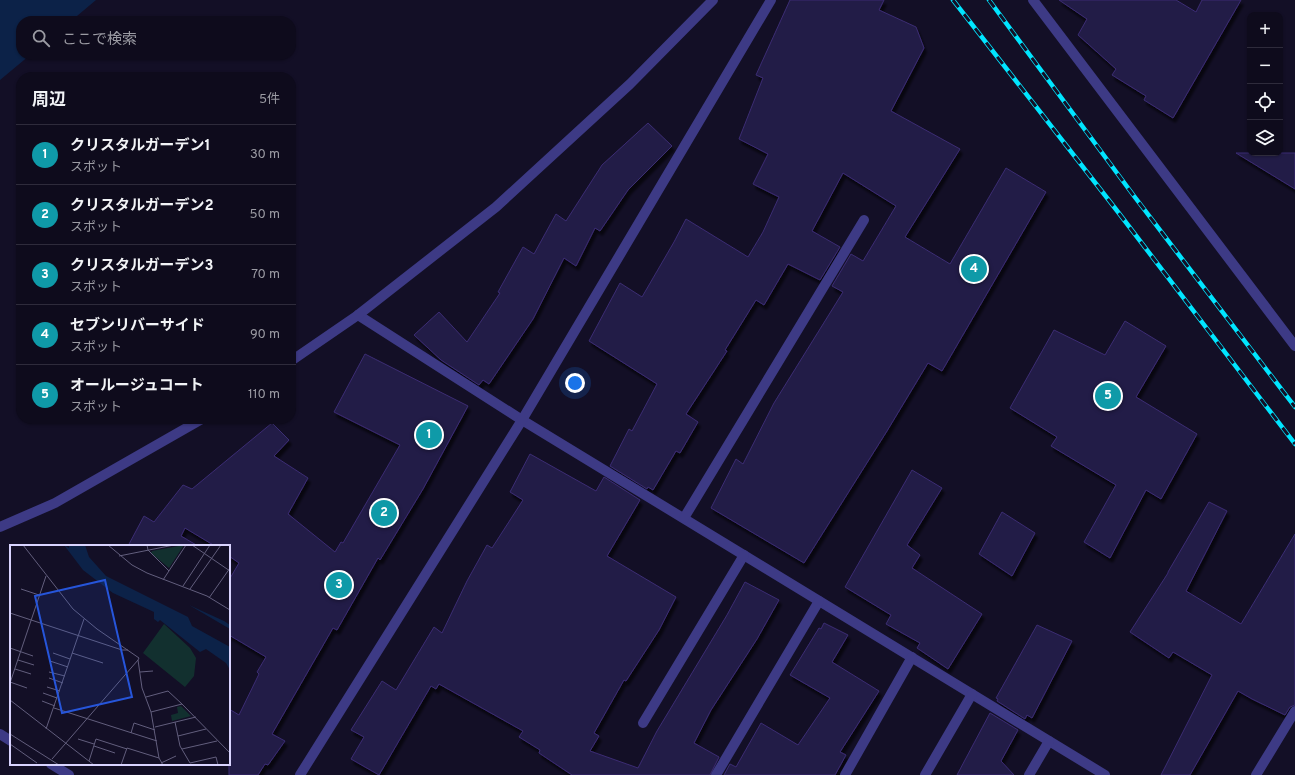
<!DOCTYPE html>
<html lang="ja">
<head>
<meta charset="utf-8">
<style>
  body { margin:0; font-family:Overpass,"Noto Sans JP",sans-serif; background:#171425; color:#f1f3f6 }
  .controls { position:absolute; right:12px; top:12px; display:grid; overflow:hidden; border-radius:8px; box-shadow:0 1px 3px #0004 }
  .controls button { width:36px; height:36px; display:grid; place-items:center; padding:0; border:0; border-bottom:1px solid #2e2b3b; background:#0e0b1c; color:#f1f3f6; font:20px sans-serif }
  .you { position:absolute; left:575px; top:383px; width:14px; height:14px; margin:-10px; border:3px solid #fff; border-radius:50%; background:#1a73e8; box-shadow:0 0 0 6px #1a73e833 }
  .badge { display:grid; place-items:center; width:26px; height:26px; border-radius:50%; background:#00e5ff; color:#fff; font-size:13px; font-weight:700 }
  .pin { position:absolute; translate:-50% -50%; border:2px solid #fff; box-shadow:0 1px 4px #0006 }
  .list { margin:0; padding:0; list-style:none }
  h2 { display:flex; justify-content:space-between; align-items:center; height:52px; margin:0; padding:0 16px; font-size:17px }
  h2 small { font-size:13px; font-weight:400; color:#9b9ba3 }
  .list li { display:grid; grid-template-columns:26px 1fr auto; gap:12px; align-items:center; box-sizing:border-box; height:60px; padding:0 16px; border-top:1px solid #2e2b3b }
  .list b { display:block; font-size:15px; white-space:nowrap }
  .list p { margin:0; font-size:13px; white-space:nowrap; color:#9b9ba3 }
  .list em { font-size:13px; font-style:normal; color:#9b9ba3 }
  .icon { flex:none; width:22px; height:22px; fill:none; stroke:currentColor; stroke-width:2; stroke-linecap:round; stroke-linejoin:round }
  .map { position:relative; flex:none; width:1295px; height:775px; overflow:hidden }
  .search { position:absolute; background:#0e0b1c; box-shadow:0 1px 3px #0004; left:16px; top:16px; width:280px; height:44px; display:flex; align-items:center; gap:10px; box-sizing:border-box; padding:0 14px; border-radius:16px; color:#9b9ba3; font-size:15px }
  .panel { position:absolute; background:#0e0b1c; box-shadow:0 1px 3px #0004; left:16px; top:72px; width:280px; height:352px; border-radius:16px }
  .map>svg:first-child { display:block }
  .water { fill:#0c2248 }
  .building { fill:#241b47; stroke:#3b2d73; filter:url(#shadow) }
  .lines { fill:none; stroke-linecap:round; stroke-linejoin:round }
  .minor { stroke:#3d3a85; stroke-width:10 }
  .rail-casing { stroke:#00e5ff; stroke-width:4.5 }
  .rail { stroke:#130f26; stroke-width:3; stroke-dasharray:9; stroke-linecap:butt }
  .inset-road { fill:none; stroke:#625e7d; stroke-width:1 }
  .view { fill:#2655da; fill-opacity:0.15; stroke:#2655da; stroke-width:2 }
  .inset-edge { fill:none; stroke:#d9d4ff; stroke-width:2 }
</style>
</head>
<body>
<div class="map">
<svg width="1295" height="775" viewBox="0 0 1295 775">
  <defs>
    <filter id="shadow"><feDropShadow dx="2.5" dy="4.5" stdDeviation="1" flood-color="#0009"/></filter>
  </defs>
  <rect width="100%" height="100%" fill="#130f26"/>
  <polygon class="water" points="0,0 96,0 71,21 21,21 21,55 30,55 0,80"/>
  <g class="building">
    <polygon points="790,0 884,0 879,10 916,27 924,48 891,111 960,149 905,237 950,264 1006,168 1046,192 942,371 928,363 887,431 804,563 711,508 736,459 743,464 774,403 843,292 832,286 851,254 863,261 896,206 843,173 812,231 840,247 820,280 788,264 764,305 756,300 725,350 727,351 686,414 698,422 680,453 676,451 653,490 648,487 647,489 610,466 629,429 632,431 657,384 589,341 620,283 642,297 674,242 686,219 748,257 763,232 779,197 753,184 768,154 739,139 763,78 756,75"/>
    <polygon points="1059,0 1176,0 1196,12 1202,0 1241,0 1173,118 1144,100 1146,96 1112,75 1116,69 1078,35 1087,19"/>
    <polygon points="648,123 672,146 628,190 600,231 595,228 576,266 564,258 533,319 489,384 483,380 479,385 441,360 414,335 439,312 467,342 500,293 498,292 523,247 534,254 556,214 566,221 602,165"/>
    <polygon points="1236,153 1295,153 1295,189"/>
    <polygon points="1125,321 1166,346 1136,397 1197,434 1161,499 1146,490 1110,558 1084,542 1116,485 1051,446 1057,437 1010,408 1054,330 1105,355"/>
    <polygon points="365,354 468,406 423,489 380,560 378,558 337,630 333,628 272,734 285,741 268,765 265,764 258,775 229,775 229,709 239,715 259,674 257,672 266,657 229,635 229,580 239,563 229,556 229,546 215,546 185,528 181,536 198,546 128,546 144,516 154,522 183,485 192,489 272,423 289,440 274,456 308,478 288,514 335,552 341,542 343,543 400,445 334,412"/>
    <polygon points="530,454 596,491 604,477 640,500 607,556 676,597 659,630 626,681 624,680 594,733 599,736 590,751 638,768 657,731 727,615 745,582 779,600 757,639 711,710 694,743 719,757 710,775 572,775 539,753 540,750 519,737 523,731 439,684 436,689 431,686 379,775 351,759 364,737 351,730 382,681 396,690 434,627 442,633 467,581 487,545 492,548 523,500 510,492"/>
    <polygon points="912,470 942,488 907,545 920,555 912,568 982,614 948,669 917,648 920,643 886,624 891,615 845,587"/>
    <polygon points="1209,502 1227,511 1186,591 1241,624 1295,534 1295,705 1290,707 1285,715 1252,699 1238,691 1190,775 1161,775 1212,675 1173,652 1169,658 1130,632 1168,573 1168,572"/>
    <polygon points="1002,512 1035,533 1012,576 979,554"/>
    <polygon points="824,623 848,635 832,662 879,691 840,752 846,755 835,775 724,775 730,764 736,767 761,723 798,745 830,698 790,675 819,628 821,629"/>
    <polygon points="1037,625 1072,641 1032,718 1027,715 1025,719 997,701 998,699 996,698"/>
    <polygon points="990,713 1018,730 1001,761 1014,775 957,775"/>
  </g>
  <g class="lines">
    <g class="minor">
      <polyline points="1033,0 1295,346"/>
      <polyline points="358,315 522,420 1105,775"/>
      <polyline points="291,361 358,315 496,207 630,84 713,0"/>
      <polyline points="684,518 864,220"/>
      <polyline points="0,527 55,503 202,419"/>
      <polyline points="643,723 744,555"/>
      <polyline points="0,734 11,741"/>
      <polyline points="51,764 69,775"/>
      <polyline points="300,775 522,420 771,0"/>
      <polyline points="716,775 819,601"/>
      <polyline points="845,775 912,657"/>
      <polyline points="925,775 972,694"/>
      <polyline points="1029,775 1049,741"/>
      <polyline points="1256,775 1295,711"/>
    </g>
    <defs>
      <g id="rail">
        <polyline points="953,0 1118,212 1295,444"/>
        <polyline points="989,0 1134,196 1295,407"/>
      </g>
    </defs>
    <use href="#rail" class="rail-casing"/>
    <use href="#rail" class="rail"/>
  </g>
  <g transform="translate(10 545)">
    <rect width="220" height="220" fill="#130f26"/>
    <path d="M174,0L159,23L141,8L142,6ZM154,79L180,103L186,113L184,131L175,142L133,108ZM171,161L181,171L162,176L161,170L168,168L167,162Z" fill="#12302f"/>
    <path d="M54,0L59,3V0H75L79,12L96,31L178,72L182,81L220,102V125L216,118L196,104L190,107L150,75L148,77L144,74V67L103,48L73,25ZM179,60L214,76L220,80V84Z" fill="#0c2248"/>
    <path class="inset-road" d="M13,0L63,64L87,84L129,113L128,115L132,143L141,167L149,213L153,220M98,0L122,20L137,28L197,51L220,65M137,0L138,5L159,26M182,0L220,26M109,11L164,0M153,35L176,0M173,41L200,0M11,44L29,50M180,44L211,0M199,53L220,23M0,68L112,105H118M0,103L23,111M43,108L60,114M62,108L93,118M8,115L24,120M40,116L58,122M5,124L21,129M39,127L55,131M130,127L143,126M39,133L53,138M0,137L17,143M0,138L36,31M37,142L50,146M33,148L47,153M136,152L158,146L172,159M0,155L84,220M32,156L45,161M44,163L147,196M141,167L172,159L220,208M165,177L170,201L180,218L206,212L208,220M145,182L186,172M36,184L74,74M121,188L124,178L145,185M0,189L49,220M168,191L196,184M68,194L84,199M0,199L27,218M84,201L105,208M172,204L207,196M42,214L128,115M79,216L86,194L117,204M151,218L166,211M111,220L117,203L149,213"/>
    <path class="view" d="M95,35L122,152L52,168L25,51Z"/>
    <rect width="220" height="220" class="inset-edge"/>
  </g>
</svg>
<div class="controls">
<button>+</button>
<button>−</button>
<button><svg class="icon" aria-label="locate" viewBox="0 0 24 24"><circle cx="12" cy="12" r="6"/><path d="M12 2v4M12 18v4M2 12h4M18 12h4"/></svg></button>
<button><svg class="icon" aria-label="layers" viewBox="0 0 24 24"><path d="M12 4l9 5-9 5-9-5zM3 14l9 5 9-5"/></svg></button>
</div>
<div class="you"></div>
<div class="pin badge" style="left:429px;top:435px;background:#0f9aa8">1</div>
<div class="pin badge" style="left:384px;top:513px;background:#0f9aa8">2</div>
<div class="pin badge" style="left:339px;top:585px;background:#0f9aa8">3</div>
<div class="pin badge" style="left:974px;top:269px;background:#0f9aa8">4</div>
<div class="pin badge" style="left:1108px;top:396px;background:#0f9aa8">5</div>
<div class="search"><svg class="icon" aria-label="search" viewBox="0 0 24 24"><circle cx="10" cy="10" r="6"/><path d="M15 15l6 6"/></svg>ここで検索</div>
<section class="panel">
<h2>周辺<small>5件</small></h2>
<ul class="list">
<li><span class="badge" style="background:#0f9aa8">1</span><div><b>クリスタルガーデン1</b><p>スポット</p></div><em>30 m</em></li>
<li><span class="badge" style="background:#0f9aa8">2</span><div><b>クリスタルガーデン2</b><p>スポット</p></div><em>50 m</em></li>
<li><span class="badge" style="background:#0f9aa8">3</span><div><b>クリスタルガーデン3</b><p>スポット</p></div><em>70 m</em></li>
<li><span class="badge" style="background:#0f9aa8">4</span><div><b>セブンリバーサイド</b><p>スポット</p></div><em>90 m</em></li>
<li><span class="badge" style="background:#0f9aa8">5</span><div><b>オールージュコート</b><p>スポット</p></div><em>110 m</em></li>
</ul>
</section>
</div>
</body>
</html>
